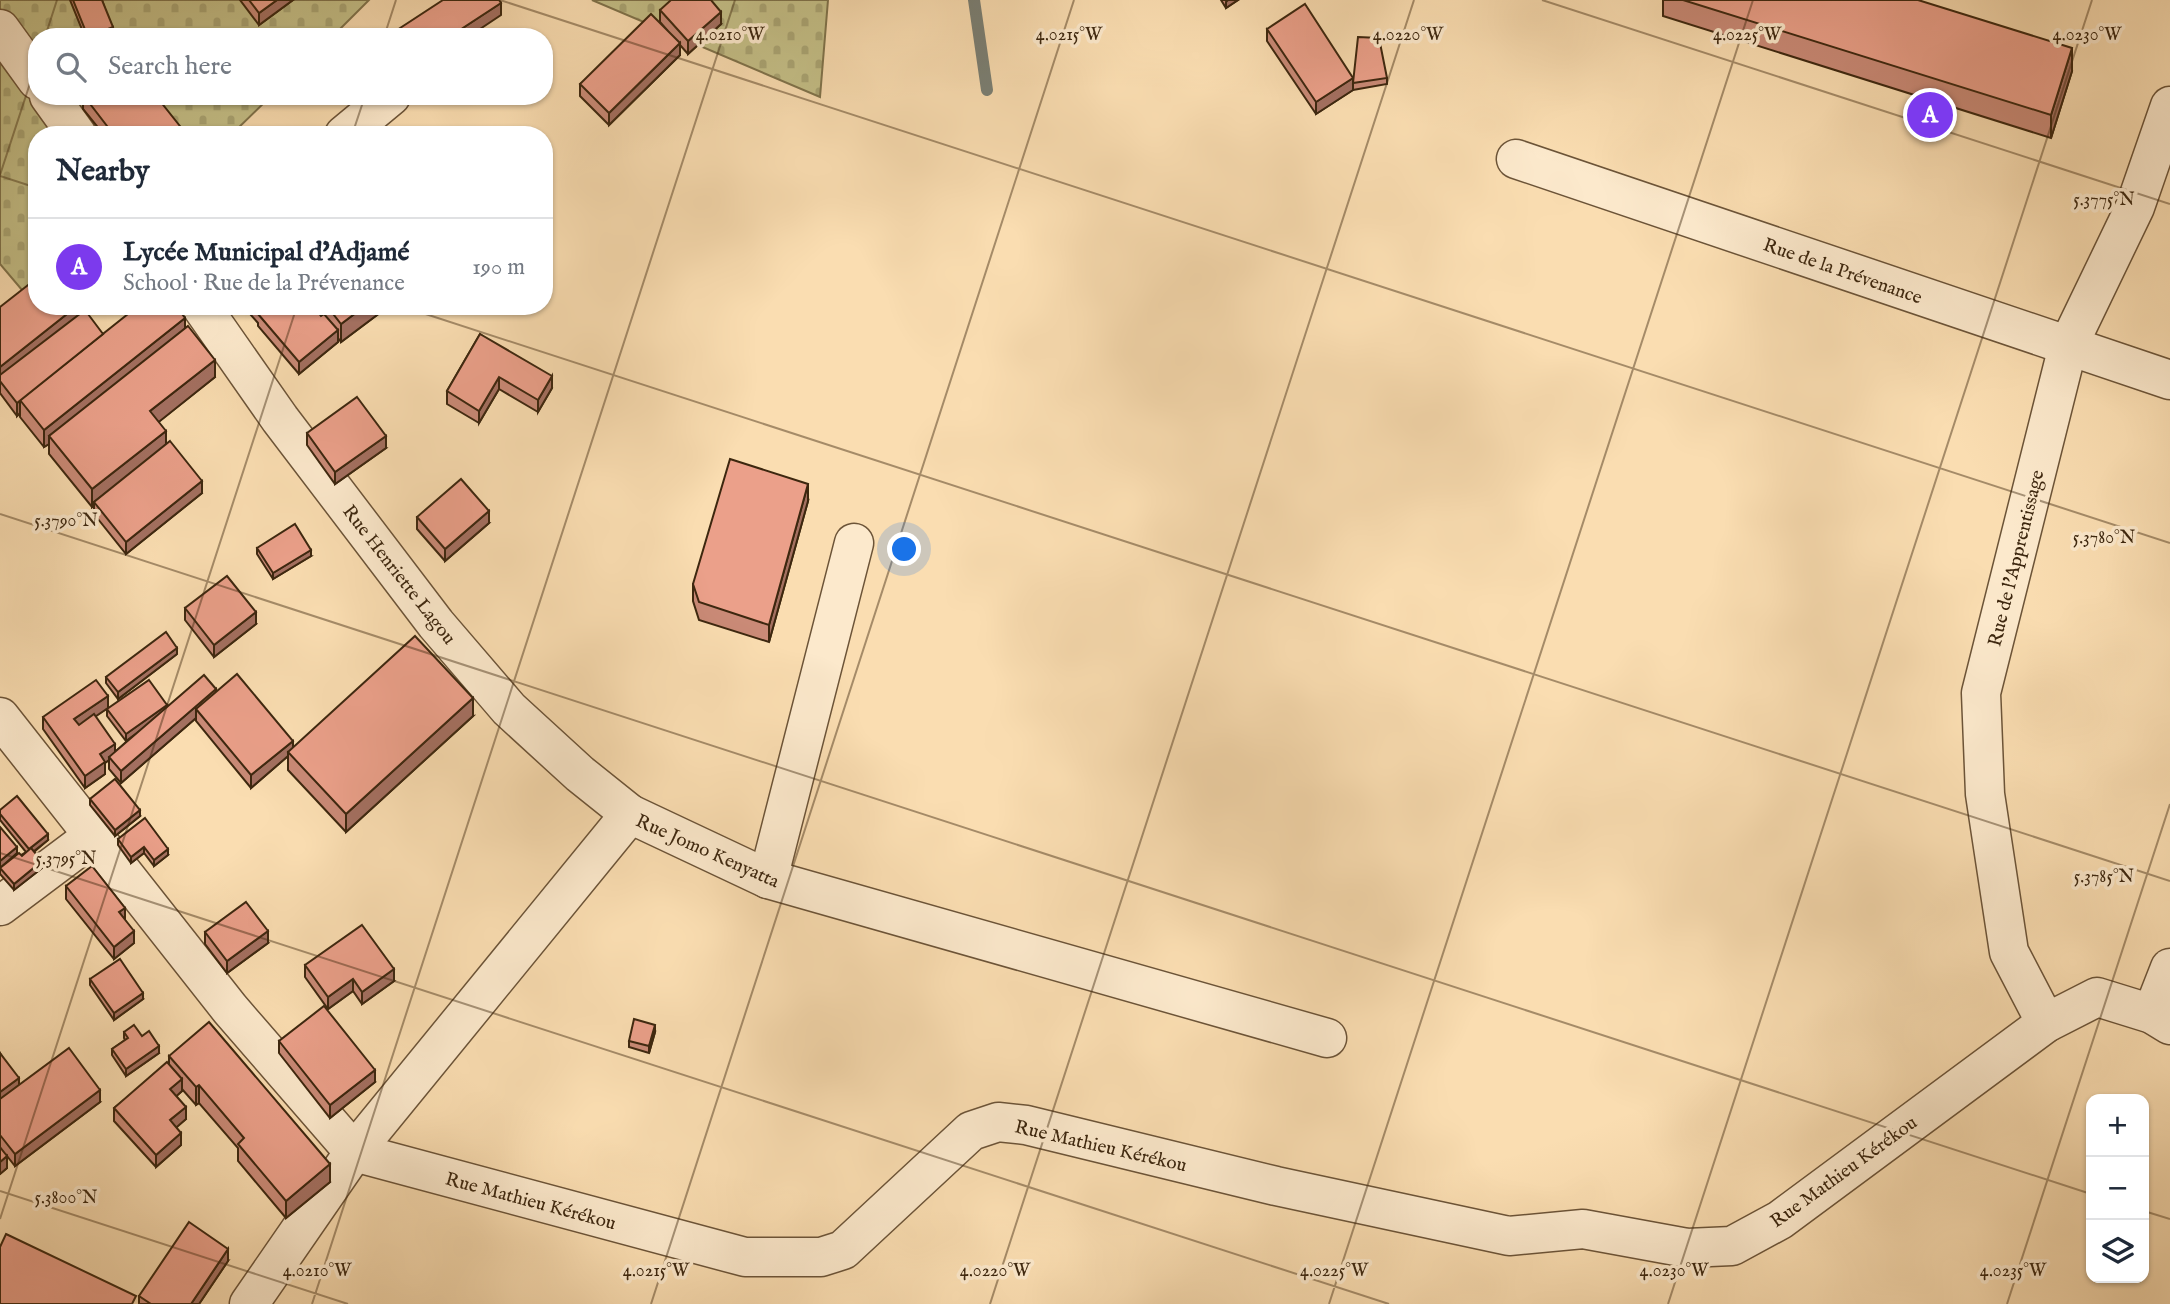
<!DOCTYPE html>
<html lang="en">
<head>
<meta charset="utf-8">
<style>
  body { margin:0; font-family:"IM FELL English",serif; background:#f6f6f7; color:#1f2937 }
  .controls { position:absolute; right:21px; bottom:21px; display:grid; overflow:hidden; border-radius:14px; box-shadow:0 2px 5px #0004 }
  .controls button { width:63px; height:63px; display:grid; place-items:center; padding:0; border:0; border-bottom:2px solid #e0e1e3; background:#fff; color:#1f2937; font:35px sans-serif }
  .you { position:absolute; left:905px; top:550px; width:24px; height:24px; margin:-18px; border:5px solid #fff; border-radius:50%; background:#1a73e8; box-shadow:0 0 0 10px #1a73e833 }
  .badge { display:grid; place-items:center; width:46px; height:46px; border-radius:50%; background:#7c3aed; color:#fff; font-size:23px; font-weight:700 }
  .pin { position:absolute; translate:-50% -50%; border:4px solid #fff; box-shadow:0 2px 7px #0006 }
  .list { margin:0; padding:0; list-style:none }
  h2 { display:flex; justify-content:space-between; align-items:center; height:91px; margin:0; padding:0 28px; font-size:30px }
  h2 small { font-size:23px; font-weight:400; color:#747a83 }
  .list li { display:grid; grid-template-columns:46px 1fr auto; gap:21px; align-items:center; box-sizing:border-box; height:98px; padding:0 28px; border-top:2px solid #e0e1e3 }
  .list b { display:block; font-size:26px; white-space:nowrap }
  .list p { margin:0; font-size:23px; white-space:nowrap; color:#747a83 }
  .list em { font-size:23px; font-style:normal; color:#747a83 }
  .icon { flex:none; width:38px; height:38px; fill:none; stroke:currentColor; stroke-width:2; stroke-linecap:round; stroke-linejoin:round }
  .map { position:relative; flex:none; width:2170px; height:1304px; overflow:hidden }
  .search { position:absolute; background:#fff; box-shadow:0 2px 5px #0004; left:28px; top:28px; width:525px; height:77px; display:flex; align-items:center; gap:18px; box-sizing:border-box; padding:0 24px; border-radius:28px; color:#747a83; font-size:26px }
  .panel { position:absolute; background:#fff; box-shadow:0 2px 5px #0004; left:28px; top:126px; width:525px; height:189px; border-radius:28px }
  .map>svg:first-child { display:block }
  .cemetery { fill:url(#cemetery-stones); stroke:#80734b; stroke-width:2 }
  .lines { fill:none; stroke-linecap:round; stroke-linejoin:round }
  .stream { stroke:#7a7f74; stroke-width:12 }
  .minor-casing { stroke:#6c5438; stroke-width:41 }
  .minor { stroke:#fce9cc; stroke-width:38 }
  .wall { fill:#ca8a77; stroke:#3d270f; stroke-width:2 }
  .shaded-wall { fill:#a47061; stroke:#3d270f; stroke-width:2 }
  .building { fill:#eba08a; stroke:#3d270f; stroke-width:2 }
  .ticks { fill:none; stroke:#3d270f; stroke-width:2; stroke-opacity:0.45 }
  .labels { text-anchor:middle; stroke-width:7; stroke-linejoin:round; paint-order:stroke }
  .street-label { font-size:19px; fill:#3d270f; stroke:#fce9cc }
  .ticks-label { font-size:18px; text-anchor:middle; fill:#3d270f; stroke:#fce9cc; stroke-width:7; stroke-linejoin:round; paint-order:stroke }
</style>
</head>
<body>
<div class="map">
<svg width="2170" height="1304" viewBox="0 0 2170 1304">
  <defs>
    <pattern id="cemetery-stones" width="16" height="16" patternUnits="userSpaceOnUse" patternTransform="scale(1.75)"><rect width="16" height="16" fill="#c4bf87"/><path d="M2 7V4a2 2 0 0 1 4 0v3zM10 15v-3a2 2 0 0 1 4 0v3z" fill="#a9a473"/></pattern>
  </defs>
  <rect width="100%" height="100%" fill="#faddb1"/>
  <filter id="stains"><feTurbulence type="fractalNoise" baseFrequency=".00286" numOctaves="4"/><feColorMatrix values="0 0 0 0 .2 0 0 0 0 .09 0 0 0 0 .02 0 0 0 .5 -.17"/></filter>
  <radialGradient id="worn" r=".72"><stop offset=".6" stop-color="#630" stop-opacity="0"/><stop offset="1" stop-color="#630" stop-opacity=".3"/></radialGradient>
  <g class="cemetery">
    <polygon points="0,0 369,0 332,37 37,37 37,96 271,96 231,135 37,135 37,306 44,316 0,264"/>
    <polygon points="592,0 828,0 820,97"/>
  </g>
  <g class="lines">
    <polyline class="stream" points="974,0 987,90"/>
    <defs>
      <g id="minor">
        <polyline points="0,29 37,80"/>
        <polyline points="49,96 77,135"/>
        <polyline points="344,135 391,96"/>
        <polyline points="1516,159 2170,380"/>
        <polyline points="201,306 280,419 436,624 509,709 580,774 630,814"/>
        <polyline points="0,717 230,1009 354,1152 745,1257 821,1257 843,1250 971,1131 998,1122 1026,1125 1276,1186 1509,1236 1583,1229 1687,1248 1732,1246 1780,1220 2046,1023 2097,997 2152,1014 2170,1025"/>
        <polyline points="768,879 854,543"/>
        <polyline points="0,906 92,837"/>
        <polyline points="2152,1014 2170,968"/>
        <polyline points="2046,1023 2009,952 1985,794 1981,693 2068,346 2135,207 2170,106"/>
        <polyline points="249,1304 354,1152 630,814 768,879 1327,1038"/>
      </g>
    </defs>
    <use href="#minor" class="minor-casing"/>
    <use href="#minor" class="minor"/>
  </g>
  <g class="wall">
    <polygon points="70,0 102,0 113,33 104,37 85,37"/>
    <polygon points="240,0 293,0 259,25"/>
    <polygon points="1221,0 1238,0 1226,8"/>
    <polygon points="1663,0 1918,0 2072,71 2051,138 1663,16"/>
    <polygon points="660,10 721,24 688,54 680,45 680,55 609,125 580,96 580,84 667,30 660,22"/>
    <polygon points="1267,29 1353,78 1387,78 1387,84 1353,90 1316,114 1267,41"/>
    <polygon points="83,97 187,135 104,135 83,109"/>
    <polygon points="80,306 80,314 103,334 185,328 215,377 158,422 166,445 202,493 126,554 94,514 94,505 92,507 49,454 49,444 44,447 20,417 20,413 17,416 0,393 0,307"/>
    <polygon points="243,306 313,306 320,315 314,306 389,306 341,342 338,338 338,342 299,374 258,326 258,323"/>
    <polygon points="480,334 552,388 538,412 499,389 479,423 447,404 447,391"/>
    <polygon points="307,433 386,448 335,484 307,445"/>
    <polygon points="808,501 769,642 699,620 693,601 693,584"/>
    <polygon points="417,517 489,523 445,561 417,529"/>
    <polygon points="257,548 311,556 273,579 257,554"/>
    <polygon points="185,608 256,624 214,657 185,620"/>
    <polygon points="177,654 118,699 106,683 106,677"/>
    <polygon points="216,692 293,748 473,716 346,832 288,770 288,756 251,788 196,721 196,718 121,783 109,769 109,760 105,763 105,774 85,788 43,729 43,717 108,708 95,716 115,752 136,733 126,741 107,716 107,709 167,706"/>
    <polygon points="90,799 140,816 115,836 90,805"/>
    <polygon points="0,810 48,840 34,852 42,868 14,890 0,874 0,868 26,852 0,820"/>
    <polygon points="118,839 168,855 154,866 144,853 131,863 118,845"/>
    <polygon points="66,886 125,920 134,943 114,959 66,899"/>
    <polygon points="205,932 268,943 227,973 205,944"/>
    <polygon points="305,965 394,981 362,1004 353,991 328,1009 305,977"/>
    <polygon points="90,979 143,999 114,1020 90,985"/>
    <polygon points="124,1032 142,1036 159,1053 126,1076 112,1055 112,1049 125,1040 124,1038"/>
    <polygon points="655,1032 649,1053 629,1047 629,1041"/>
    <polygon points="279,1041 375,1082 330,1118 279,1053"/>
    <polygon points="0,1053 19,1085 100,1102 15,1166 7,1156 7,1168 0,1174"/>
    <polygon points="169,1056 330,1182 286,1218 238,1161 238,1148 199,1103 196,1105 182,1089 182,1091 176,1096 186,1119 176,1127 181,1145 156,1167 114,1121 114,1108 169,1064"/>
    <polygon points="228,1261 199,1304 139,1304 139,1296"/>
  </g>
  <g class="shaded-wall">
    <polygon points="277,0 293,0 259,25 259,13"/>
    <polygon points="1228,0 1238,0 1226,8 1226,2"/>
    <polygon points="501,3 501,15 468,37 449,37"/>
    <polygon points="721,12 721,24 688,54 688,41"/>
    <polygon points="113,27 113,33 104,37 89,37"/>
    <polygon points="680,43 680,55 609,125 609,113"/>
    <polygon points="2072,48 2072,71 2051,138 2051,115"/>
    <polygon points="1353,78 1353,90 1316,114 1316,102"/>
    <polygon points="77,306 80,306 80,317 0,379 0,367"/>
    <polygon points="365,306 389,306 341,342 341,324"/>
    <polygon points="185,318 185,336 49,436 49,444 44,447 44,430"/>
    <polygon points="338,330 338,342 299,374 299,362"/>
    <polygon points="215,360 215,377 150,429 150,411"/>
    <polygon points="552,376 552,388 538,412 538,400"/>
    <polygon points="499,377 499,389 479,423 479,411"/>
    <polygon points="20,401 20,413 17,416 17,403"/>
    <polygon points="166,431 166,448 94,502 94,505 92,507 92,489"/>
    <polygon points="386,436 386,448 335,484 335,472"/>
    <polygon points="202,481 202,493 126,554 126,542"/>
    <polygon points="808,484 808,501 769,642 769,625"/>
    <polygon points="489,511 489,523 445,561 445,549"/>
    <polygon points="311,550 311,556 273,579 273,573"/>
    <polygon points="256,612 256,624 214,657 214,645"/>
    <polygon points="177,648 177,654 118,699 118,692"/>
    <polygon points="216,689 216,701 196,709 196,718 121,783 121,771"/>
    <polygon points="108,696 108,708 74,731 74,719"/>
    <polygon points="473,698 473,716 346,832 346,814"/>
    <polygon points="167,705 167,711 126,741 126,734"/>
    <polygon points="293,741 293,753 288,752 288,756 251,788 251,775"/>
    <polygon points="115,744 115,756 109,757 109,760 105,763 105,774 85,788 85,776 100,754"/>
    <polygon points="140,810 140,816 115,836 115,830"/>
    <polygon points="48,834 48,840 29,855 29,849"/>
    <polygon points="17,847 17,853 0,868 0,861"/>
    <polygon points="144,847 144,853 131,863 131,857"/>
    <polygon points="168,849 168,855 154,866 154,860"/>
    <polygon points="42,861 42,868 14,890 14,884"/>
    <polygon points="125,908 125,920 119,912"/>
    <polygon points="134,931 134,943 114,959 114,947"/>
    <polygon points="268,931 268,943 227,973 227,961"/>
    <polygon points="394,969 394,981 362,1004 362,992"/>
    <polygon points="353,979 353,991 328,1009 328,997"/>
    <polygon points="143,993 143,999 114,1020 114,1013"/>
    <polygon points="655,1025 655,1032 649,1053 649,1046"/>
    <polygon points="159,1046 159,1053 126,1076 126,1069"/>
    <polygon points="375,1070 375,1082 330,1118 330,1105"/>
    <polygon points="19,1078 19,1090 0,1104 0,1092"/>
    <polygon points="182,1079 182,1091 170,1102 170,1089"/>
    <polygon points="199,1085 199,1103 196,1105 196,1087"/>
    <polygon points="100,1090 100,1102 15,1166 15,1154"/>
    <polygon points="186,1107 186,1119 170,1133 170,1120"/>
    <polygon points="181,1133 181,1145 156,1167 156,1155"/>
    <polygon points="7,1156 7,1168 0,1174 0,1162"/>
    <polygon points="330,1164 330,1182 286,1218 286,1201"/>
    <polygon points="228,1249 228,1261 199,1304 191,1304"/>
  </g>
  <g class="building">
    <polygon points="73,0 102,0 113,27 88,37"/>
    <polygon points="249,0 277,0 259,13"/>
    <polygon points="443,0 499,0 501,3 449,37 397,37 394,32"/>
    <polygon points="671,0 711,0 721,12 688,41 660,10"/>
    <polygon points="1683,0 1918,0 2072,48 2051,115"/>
    <polygon points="1305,4 1353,78 1316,102 1267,29"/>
    <polygon points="651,14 680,43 609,113 580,84"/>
    <polygon points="351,31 354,37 341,37"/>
    <polygon points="1358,37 1379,38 1387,78 1353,83"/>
    <polygon points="84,96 156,96 187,135 114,135"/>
    <polygon points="37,278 37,306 77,306 0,367 0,307"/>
    <polygon points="138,306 176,306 185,318 44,430 20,400"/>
    <polygon points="253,306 265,306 258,312"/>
    <polygon points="267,306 313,306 321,316 324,314 338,330 299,362 258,314"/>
    <polygon points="327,306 365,306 341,324"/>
    <polygon points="85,310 103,334 17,403 0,381 0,375"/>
    <polygon points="188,326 215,360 150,411 166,431 92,489 49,436"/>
    <polygon points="480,334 552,376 538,400 499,377 479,411 447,391"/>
    <polygon points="357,397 386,436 335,472 307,433"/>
    <polygon points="170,441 202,481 126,542 94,502"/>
    <polygon points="730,459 808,484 769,625 699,602 693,584"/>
    <polygon points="461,479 489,511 445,549 417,517"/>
    <polygon points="295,524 311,550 273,573 257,548"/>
    <polygon points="227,576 256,612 214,645 185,608"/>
    <polygon points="166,632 177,648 118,692 106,677"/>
    <polygon points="415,636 473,698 346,814 288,752"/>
    <polygon points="237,674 293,741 251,775 196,709"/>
    <polygon points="204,675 216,689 121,771 109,757"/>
    <polygon points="96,680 108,696 74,719 79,725 94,714 115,744 100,754 105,762 85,776 43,717"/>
    <polygon points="149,680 167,705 126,734 107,709"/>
    <polygon points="115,779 140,810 115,830 90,799"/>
    <polygon points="17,796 48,834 29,849 0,814 0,810"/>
    <polygon points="145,818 168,849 154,860 144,847 131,857 118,839"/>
    <polygon points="0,827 17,847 0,861"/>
    <polygon points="31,848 42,861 14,884 0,868 19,853 22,856"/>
    <polygon points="92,866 125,908 119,912 134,931 114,947 66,886"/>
    <polygon points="246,902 268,931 227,961 205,932"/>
    <polygon points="362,925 394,969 362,992 353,979 328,997 305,965"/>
    <polygon points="120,959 143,993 114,1013 90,979"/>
    <polygon points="324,1006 375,1070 330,1105 279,1041"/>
    <polygon points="634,1019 655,1025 649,1046 629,1041"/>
    <polygon points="209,1022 330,1164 286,1201 238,1144 244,1138 199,1085 196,1087 169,1056"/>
    <polygon points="134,1025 142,1036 149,1031 159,1046 126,1069 112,1049 128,1038 124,1032"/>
    <polygon points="69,1048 100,1090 15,1154 0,1135 0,1099"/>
    <polygon points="0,1053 19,1078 0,1092"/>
    <polygon points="167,1062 182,1079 170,1089 186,1107 170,1120 181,1133 156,1155 114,1108"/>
    <polygon points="0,1147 7,1156 0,1162"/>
    <polygon points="189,1222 228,1249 191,1304 151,1304 139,1296"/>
    <polygon points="6,1234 136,1296 132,1304 0,1304 0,1247"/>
  </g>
  <path class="ticks" d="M500,0L2170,543M1542,0L2170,204M45,37L57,0M384,37L396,0M352,135L365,96M0,175L37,62M0,176L37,188M401,306L2170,881M0,514L2091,1194M0,853L1389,1304M0,1191L348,1304M2144,1211L2170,1219M0,1219L297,306M312,1304L735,0M651,1304L1074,0M990,1304L1414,0M1329,1304L1753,0M1668,1304L2092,0M2007,1304L2170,804"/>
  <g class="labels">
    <g class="street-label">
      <text transform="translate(1843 270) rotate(19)" y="7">Rue de la Prévenance</text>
      <text transform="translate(2015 558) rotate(-76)" y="7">Rue de l'Apprentissage</text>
      <text transform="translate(400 574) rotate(52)" y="7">Rue Henriette Lagou</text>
      <text transform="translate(708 850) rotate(24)" y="7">Rue Jomo Kenyatta</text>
      <text transform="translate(1101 1145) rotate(13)" y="7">Rue Mathieu Kérékou</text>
      <text transform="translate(1843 1171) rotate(-36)" y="7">Rue Mathieu Kérékou</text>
      <text transform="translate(531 1200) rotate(15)" y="7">Rue Mathieu Kérékou</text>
    </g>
  </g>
  <g class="ticks-label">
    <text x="730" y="40">4.0210°W</text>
    <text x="1069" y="40">4.0215°W</text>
    <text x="1408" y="40">4.0220°W</text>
    <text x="1747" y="40">4.0225°W</text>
    <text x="2087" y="40">4.0230°W</text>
    <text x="2104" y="205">5.3775°N</text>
    <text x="66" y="526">5.3790°N</text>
    <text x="2104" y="543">5.3780°N</text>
    <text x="66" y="864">5.3795°N</text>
    <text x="2104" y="882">5.3785°N</text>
    <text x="66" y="1203">5.3800°N</text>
    <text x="317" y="1276">4.0210°W</text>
    <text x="656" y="1276">4.0215°W</text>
    <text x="995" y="1276">4.0220°W</text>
    <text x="1334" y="1276">4.0225°W</text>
    <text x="1674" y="1276">4.0230°W</text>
    <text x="2013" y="1276">4.0235°W</text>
  </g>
  <rect width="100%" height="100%" filter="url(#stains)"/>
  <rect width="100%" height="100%" fill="url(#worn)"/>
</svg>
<div class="controls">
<button>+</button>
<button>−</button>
<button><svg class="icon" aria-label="layers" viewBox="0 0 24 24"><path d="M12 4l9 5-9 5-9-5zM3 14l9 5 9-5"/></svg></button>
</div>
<div class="you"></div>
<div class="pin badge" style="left:1930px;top:115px">A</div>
<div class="search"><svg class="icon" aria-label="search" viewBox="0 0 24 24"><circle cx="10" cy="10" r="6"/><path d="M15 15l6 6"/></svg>Search here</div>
<section class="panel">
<h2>Nearby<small></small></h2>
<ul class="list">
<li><span class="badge">A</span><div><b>Lycée Municipal d'Adjamé</b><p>School · Rue de la Prévenance</p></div><em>190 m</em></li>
</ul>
</section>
</div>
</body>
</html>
